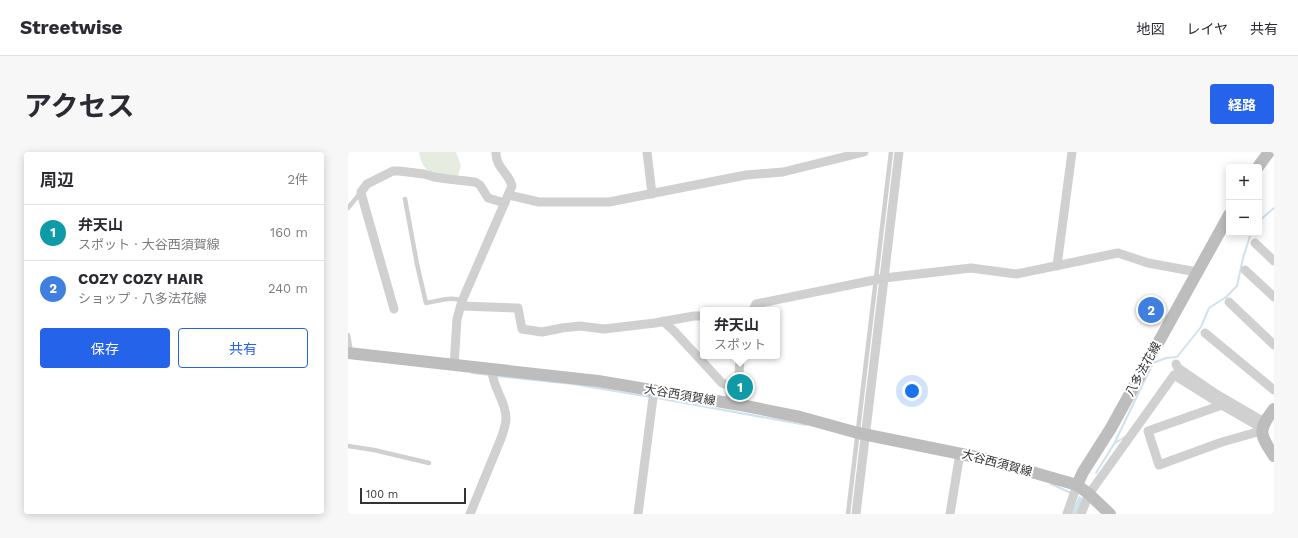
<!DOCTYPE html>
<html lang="ja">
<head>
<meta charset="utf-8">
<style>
  body { margin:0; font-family:"Work Sans","Noto Sans JP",sans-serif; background:#f7f7f7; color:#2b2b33 }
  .controls { position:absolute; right:12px; top:12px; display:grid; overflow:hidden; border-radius:4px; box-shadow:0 2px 10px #0003 }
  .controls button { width:36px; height:36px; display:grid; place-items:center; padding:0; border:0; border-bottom:1px solid #e1e1e2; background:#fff; color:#2b2b33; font:20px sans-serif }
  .scale { position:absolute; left:12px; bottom:10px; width:106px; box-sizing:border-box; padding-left:4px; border:2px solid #333; border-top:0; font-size:11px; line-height:14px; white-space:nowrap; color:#333; -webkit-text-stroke:3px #fff; paint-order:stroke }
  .you { position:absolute; left:564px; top:239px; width:14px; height:14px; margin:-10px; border:3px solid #fff; border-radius:50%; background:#1a73e8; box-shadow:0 0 0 6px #1a73e833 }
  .badge { display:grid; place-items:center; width:26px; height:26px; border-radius:50%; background:#2563eb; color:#fff; font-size:13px; font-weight:700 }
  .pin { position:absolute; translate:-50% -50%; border:2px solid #fff; box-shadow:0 1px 4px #0006 }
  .popup { position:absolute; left:352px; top:155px; width:80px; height:52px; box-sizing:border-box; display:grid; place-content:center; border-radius:4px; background:#fff; filter:drop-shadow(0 1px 3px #0005); font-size:13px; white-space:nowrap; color:#7c7c81 }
  .popup b { font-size:15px; color:#2b2b33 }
  .popup::after { content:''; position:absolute; left:50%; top:100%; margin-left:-8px; border:8px solid transparent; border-top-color:#fff }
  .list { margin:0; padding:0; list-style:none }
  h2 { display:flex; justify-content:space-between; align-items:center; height:52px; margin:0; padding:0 16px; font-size:17px }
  h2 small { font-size:13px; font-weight:400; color:#7c7c81 }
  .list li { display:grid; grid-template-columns:26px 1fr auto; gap:12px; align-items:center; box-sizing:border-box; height:56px; padding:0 16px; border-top:1px solid #e1e1e2 }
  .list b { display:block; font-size:15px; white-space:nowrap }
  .list p { margin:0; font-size:13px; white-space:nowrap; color:#7c7c81 }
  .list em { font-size:13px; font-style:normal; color:#7c7c81 }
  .actions { display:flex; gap:8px; padding:12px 16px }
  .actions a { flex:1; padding:9px 0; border:1px solid #2563eb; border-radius:4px; text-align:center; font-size:14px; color:#2563eb }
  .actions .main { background:#2563eb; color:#fff }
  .map { position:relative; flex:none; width:926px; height:362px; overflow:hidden; border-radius:4px }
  header { display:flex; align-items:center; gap:24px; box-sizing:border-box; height:56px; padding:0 20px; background:#fff; border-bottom:1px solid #e1e1e2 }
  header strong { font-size:19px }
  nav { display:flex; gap:22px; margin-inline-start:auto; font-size:14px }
  .intro { display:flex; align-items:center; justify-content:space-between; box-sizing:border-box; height:96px; padding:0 24px }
  h1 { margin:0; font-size:28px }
  .button { padding:10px 18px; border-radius:4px; background:#2563eb; color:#fff; font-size:14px; font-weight:700 }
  main { display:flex; gap:24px; padding:0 24px }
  aside { flex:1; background:#fff; border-radius:4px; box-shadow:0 2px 10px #0003 }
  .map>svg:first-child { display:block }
  .green { fill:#e6ecdf }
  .water { fill:#cfe2ee }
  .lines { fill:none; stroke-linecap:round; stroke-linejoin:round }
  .stream { stroke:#cfe2ee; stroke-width:2 }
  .service { stroke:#d0d0d0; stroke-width:4.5 }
  .minor { stroke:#d0d0d0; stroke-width:9 }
  .secondary { stroke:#bdbdbd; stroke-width:12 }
  .labels { text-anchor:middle; stroke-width:4; stroke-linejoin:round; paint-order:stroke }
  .street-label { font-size:12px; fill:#333; stroke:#fff }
</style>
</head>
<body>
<header>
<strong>Streetwise</strong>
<nav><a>地図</a><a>レイヤ</a><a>共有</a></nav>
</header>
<div class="intro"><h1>アクセス</h1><a class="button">経路</a></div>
<main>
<aside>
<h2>周辺<small>2件</small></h2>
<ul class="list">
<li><span class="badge" style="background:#0f9aa8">1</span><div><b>弁天山</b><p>スポット · 大谷西須賀線</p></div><em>160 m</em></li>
<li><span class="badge" style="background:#3f7fe0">2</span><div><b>COZY COZY HAIR</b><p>ショップ · 八多法花線</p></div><em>240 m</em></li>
</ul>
<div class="actions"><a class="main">保存</a><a>共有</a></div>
</aside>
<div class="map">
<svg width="926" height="362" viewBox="0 0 926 362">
  <rect width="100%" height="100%" fill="#fff"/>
  <g class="green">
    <path d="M71,0H108L113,14L110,24C89,22 75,25 71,0Z"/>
    <polygon points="391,225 398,229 402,235 399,249 386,248 383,235"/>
  </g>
  <polygon class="water" points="731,344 736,347 731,362 723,362"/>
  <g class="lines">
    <g class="stream">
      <polyline points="911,69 926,56"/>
      <polyline points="124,221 142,223"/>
      <polyline points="148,224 225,232 302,245"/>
      <polyline points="309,246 458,273"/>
      <polyline points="767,291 777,285"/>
      <polyline points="748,321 766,292 805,211 818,206 829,205 853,175 861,156 878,145 889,134 895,106 903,81"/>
      <polyline points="703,332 723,341"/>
    </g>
    <g class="service">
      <path d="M57,47L69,112L78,151C90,149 103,144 114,149"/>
      <polyline points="0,56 13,40"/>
      <polyline points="0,183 3,200"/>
      <polyline points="0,294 26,298 81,311"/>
      <polyline points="500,362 543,0"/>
    </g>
    <g class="minor">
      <polyline points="299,0 304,42"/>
      <polyline points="160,43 191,50 261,50 398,23 435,20 516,0"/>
      <polyline points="907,91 926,109"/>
      <polyline points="709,114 724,0"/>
      <polyline points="897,118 926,145"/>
      <polyline points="881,150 926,193"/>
      <polyline points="113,154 170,156 174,177 194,180 214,176 232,174 256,177 307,171 346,164 355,164"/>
      <polyline points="46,157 15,48 13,40 19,32 45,19 51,19 76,22 86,25 100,27 127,30 132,33 140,46 157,51"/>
      <polyline points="405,158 408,152 536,126 623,116 668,122 770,101 800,111 849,120"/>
      <polyline points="315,169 326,179 374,231 382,234"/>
      <polyline points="857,181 926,238"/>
      <polyline points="828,212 830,216 868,242 916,270"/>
      <path d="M106,214L109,167L114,149L164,34C161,21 147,15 148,0"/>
      <polyline points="382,251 382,234 391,223 392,204"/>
      <polyline points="874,253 800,279 811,313 874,290 913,279"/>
      <path d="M122,362L154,284C156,278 158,272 158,266C158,249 144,235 144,218"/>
      <polyline points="290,362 306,238"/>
      <polyline points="508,362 551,0"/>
      <polyline points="602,362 612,301"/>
      <polyline points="719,362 729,333"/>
      <polyline points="733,362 741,342 826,223 874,253 914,276"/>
    </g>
    <g class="secondary">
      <polyline points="910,15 921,0"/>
      <polyline points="0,201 250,229 398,254 452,265 510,281 638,307 729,333 741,342 762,362"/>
      <path d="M926,257C910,278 911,282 926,304"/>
      <polyline points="729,333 735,320 763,276 881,63"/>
    </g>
  </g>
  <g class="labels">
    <g class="street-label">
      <text transform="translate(795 217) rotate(-61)" y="4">八多法花線</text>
      <text transform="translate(332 243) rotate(10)" y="4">大谷西須賀線</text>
      <text transform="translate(649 311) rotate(15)" y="4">大谷西須賀線</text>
    </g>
  </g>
</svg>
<div class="controls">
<button>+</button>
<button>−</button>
</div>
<div class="scale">100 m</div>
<div class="you"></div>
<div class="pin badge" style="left:392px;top:235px;background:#0f9aa8">1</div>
<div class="popup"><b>弁天山</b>スポット</div>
<div class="pin badge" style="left:803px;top:158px;background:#3f7fe0">2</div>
</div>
</main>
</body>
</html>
